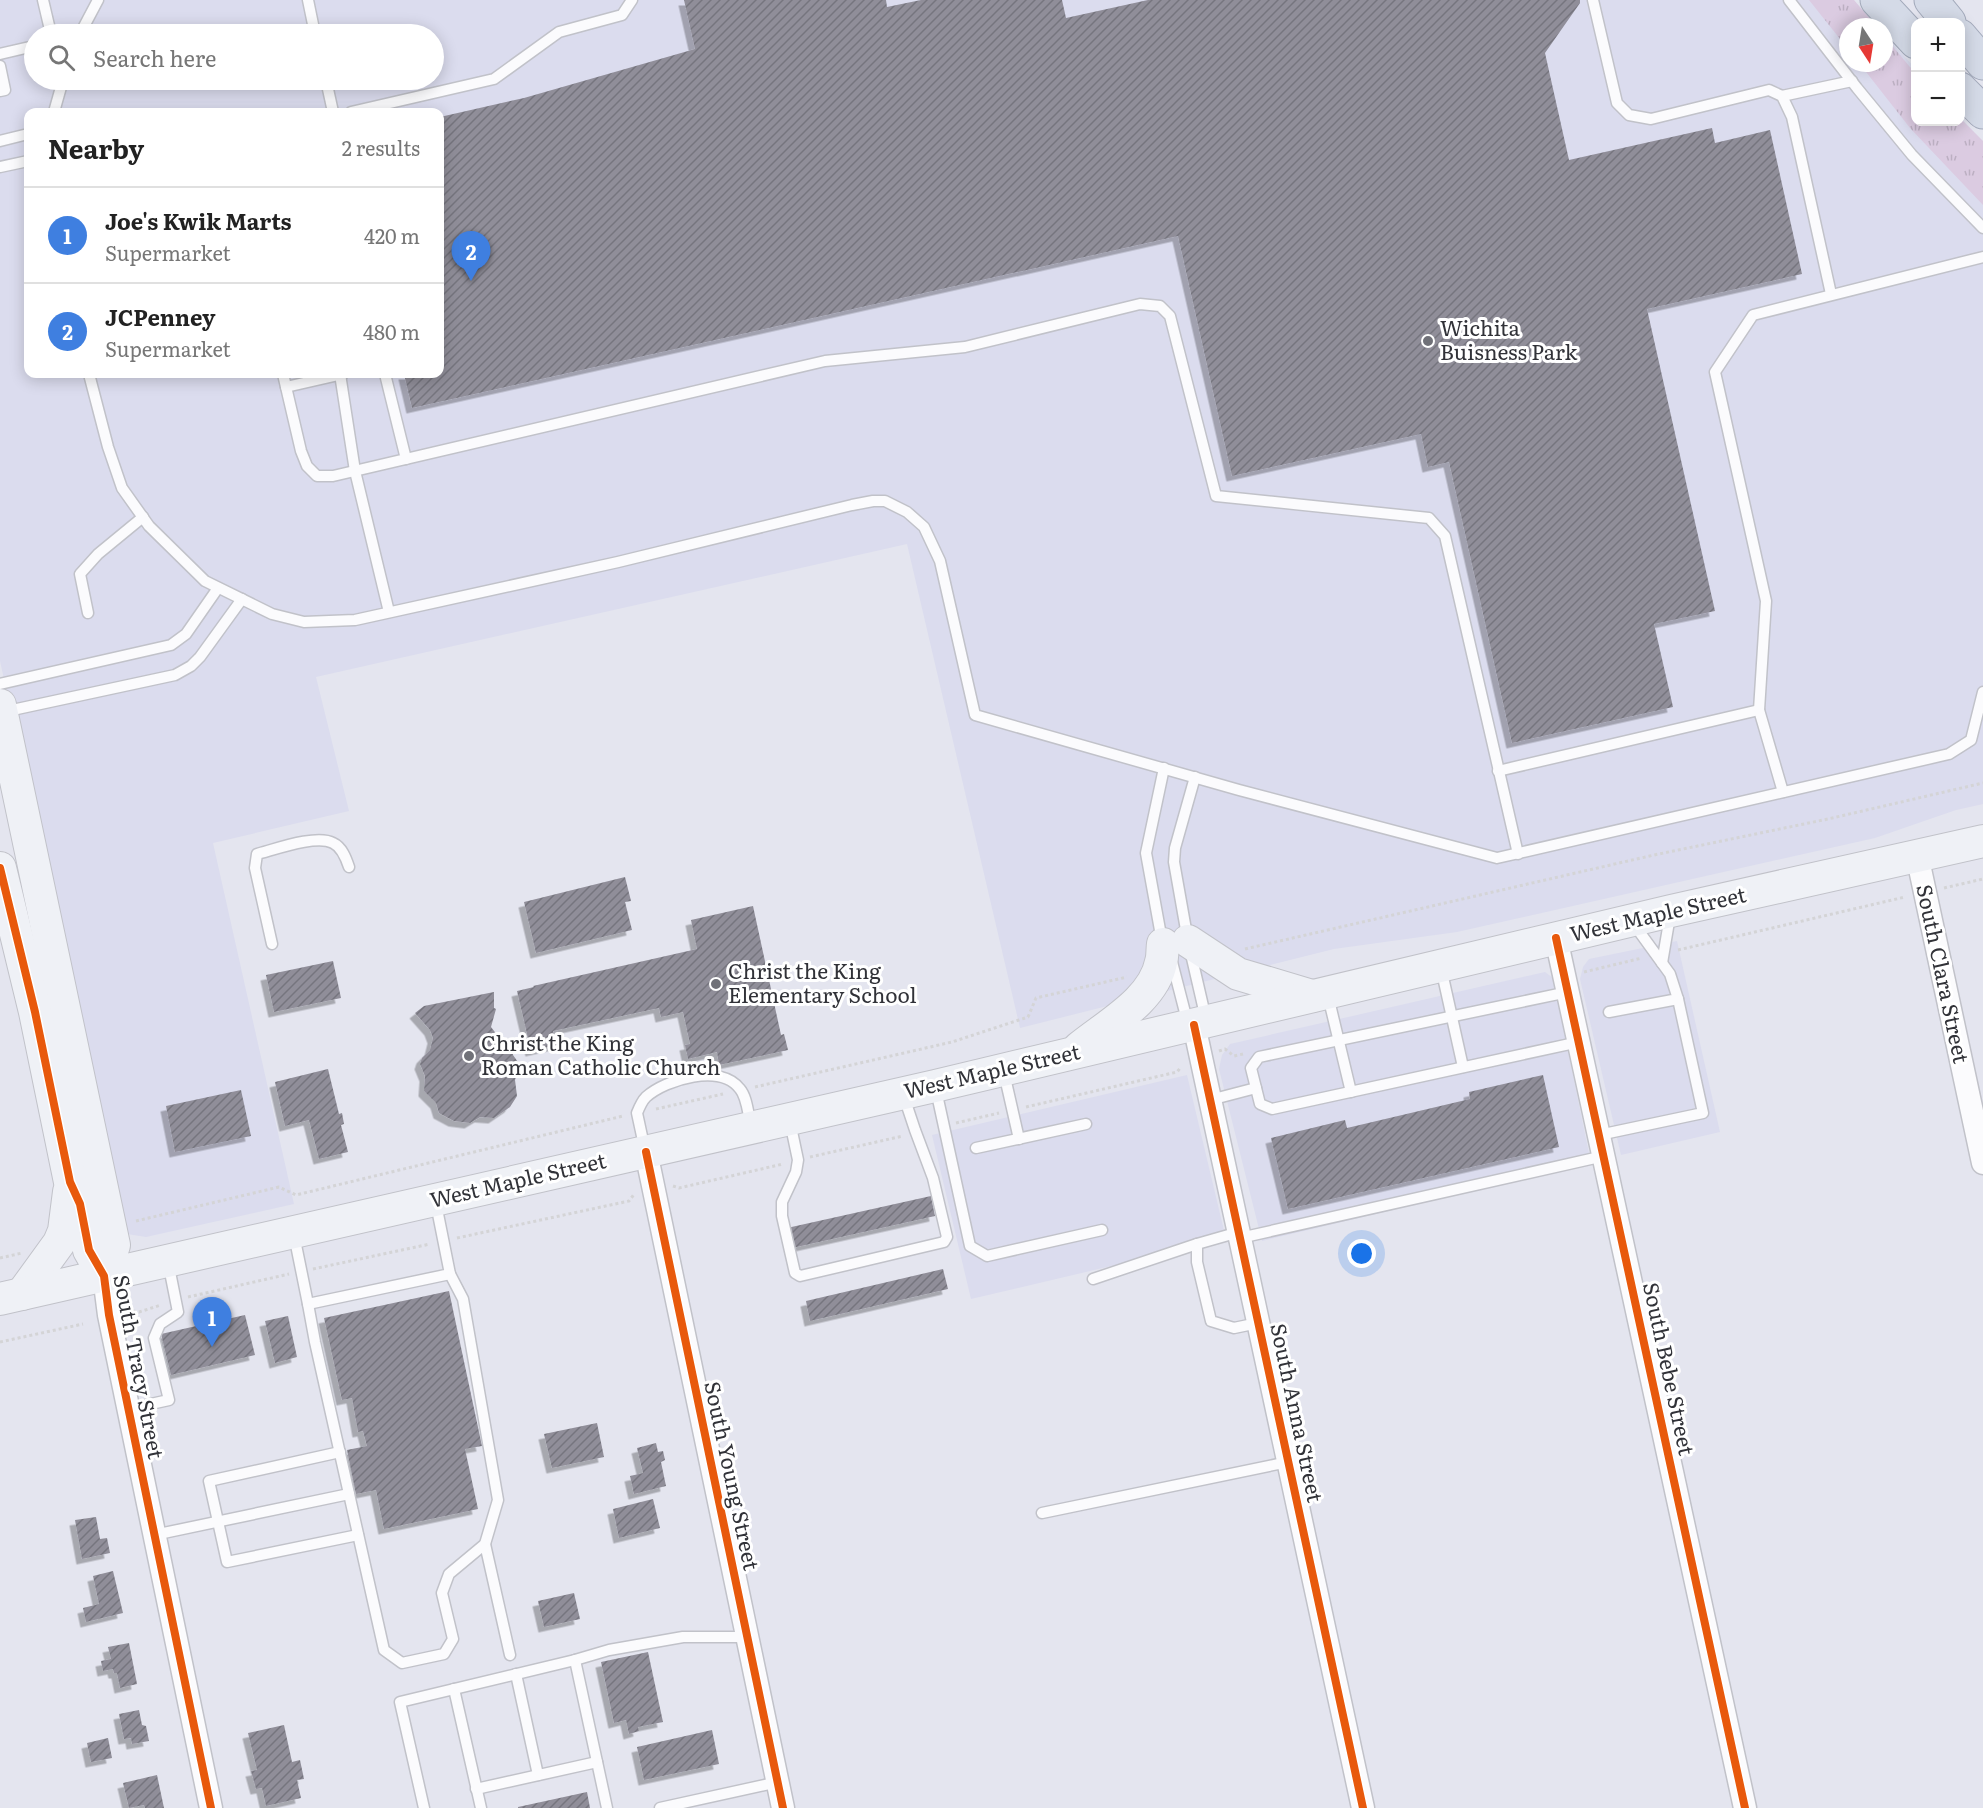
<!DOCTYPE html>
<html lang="en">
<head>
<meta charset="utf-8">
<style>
  body { margin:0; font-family:Literata,serif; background:#f6f6f6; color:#222 }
  .controls { position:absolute; right:18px; top:18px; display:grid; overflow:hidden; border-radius:12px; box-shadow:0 3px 15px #0003 }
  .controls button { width:54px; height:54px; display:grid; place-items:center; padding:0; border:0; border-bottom:2px solid #e0e0e0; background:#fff; color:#222; font:30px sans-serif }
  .compass { position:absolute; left:1839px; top:18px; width:54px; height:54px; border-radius:50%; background:#fff; box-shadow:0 3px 15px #0003; rotate:168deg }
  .you { position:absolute; left:1362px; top:1254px; width:21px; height:21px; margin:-15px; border:4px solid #fff; border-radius:50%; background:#1a73e8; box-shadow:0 0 0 9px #1a73e833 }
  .badge { display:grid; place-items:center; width:39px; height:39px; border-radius:50%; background:#707178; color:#fff; font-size:20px; font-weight:700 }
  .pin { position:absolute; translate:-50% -50px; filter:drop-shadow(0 2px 3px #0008) }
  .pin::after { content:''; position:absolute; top:32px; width:21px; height:18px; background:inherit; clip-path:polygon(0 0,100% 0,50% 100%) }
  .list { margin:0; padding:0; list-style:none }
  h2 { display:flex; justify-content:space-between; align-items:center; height:78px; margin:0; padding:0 24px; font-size:26px }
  h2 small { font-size:20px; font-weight:400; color:#767676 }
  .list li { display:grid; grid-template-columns:39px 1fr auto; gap:18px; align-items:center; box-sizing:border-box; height:96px; padding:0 24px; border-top:2px solid #e0e0e0 }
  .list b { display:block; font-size:22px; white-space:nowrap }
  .list p { margin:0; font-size:20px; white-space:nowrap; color:#767676 }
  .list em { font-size:20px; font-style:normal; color:#767676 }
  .icon { flex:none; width:33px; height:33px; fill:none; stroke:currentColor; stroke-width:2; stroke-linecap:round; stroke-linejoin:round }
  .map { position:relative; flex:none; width:1983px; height:1808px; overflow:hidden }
  .search { position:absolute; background:#fff; box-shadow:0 3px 15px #0003; left:24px; top:24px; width:420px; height:66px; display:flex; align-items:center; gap:15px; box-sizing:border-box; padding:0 21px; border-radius:33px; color:#767676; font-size:22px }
  .panel { position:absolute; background:#fff; box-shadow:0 3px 15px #0003; left:24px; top:108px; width:420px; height:270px; border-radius:12px }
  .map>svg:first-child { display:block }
  .built { fill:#dbdcee; fill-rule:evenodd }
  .grass { fill:url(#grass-tufts) }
  .building { fill:url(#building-hatch); filter:url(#shadow) }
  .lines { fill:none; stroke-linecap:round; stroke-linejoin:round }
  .lane-casing { stroke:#c1c2c9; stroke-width:13 }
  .street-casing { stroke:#c1c2c9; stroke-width:25 }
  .secondary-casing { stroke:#c1c2c9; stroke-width:34 }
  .highway-casing { stroke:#a3aabb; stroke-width:35 }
  .path { stroke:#d4d4d6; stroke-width:3; stroke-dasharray:3 3; stroke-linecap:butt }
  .lane { stroke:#fbfbfd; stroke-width:10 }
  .street { stroke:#fbfbfd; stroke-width:22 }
  .secondary { stroke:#eff1f6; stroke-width:32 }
  .highway { stroke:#d4dae7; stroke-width:33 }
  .cycleway-casing { stroke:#fff; stroke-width:11 }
  .cycleway { stroke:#e8590c; stroke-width:8 }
  .poi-dot { fill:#707178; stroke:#fff; stroke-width:2 }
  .labels { text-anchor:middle; stroke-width:6; stroke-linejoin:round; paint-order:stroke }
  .poi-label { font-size:21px; fill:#313238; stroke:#fff; text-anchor:start }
  .street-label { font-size:21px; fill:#313238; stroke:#fff }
</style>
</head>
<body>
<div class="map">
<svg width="1983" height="1808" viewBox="0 0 1983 1808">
  <defs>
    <pattern id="grass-tufts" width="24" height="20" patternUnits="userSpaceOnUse" patternTransform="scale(1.5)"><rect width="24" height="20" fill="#dbcbe1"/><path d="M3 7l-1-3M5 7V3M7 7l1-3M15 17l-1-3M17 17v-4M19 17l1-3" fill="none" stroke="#bcafc2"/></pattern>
    <pattern id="building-hatch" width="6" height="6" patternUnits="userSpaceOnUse" patternTransform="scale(1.5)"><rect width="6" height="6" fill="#908e99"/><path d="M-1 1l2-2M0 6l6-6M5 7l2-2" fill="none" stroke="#76757e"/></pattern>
    <filter id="shadow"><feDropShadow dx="-5.5" dy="5.5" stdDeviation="0" flood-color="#0004"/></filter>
  </defs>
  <rect width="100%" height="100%" fill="#e4e5ef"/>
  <g class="built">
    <path d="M0,0H1853L1878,27H1848V63H1884V34L1915,68L1916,122H1960L1961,118L1983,142V804L1956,810L1875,838L1457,932L1334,949L1020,1028L907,544L316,677L349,811L213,843L294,1204L146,1237L127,1234L0,661ZM34,34H434V80H34ZM28,112H440V374H28Z"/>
    <polygon points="1677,941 1720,1132 1621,1155 1580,979 1583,967 1589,959"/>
    <polygon points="1545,972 1553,978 1591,1163 1262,1241 1219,1069 1222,1055 1230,1044"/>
    <polygon points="1187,1075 1226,1239 971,1299 932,1135"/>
  </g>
  <g class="grass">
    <polygon points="1809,0 1854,0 1877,27 1848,27 1848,49"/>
    <polygon points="1884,36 1915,73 1916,122 1960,122 1961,119 1983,141 1983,205 1910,128 1859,63 1884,63"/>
  </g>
  <g class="building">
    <polygon points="684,0 886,0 887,7 921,0 1062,0 1066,18 1148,0 1580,0 1580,3 1545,53 1569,160 1712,128 1715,143 1770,130 1802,274 1647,309 1715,611 1654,624 1673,707 1512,743 1449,462 1428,467 1421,434 1232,476 1178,236 412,408 404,374 440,374 440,117 524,98 695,49"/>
    <polygon points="625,877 631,901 625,902 632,930 536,953 524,902"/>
    <polygon points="753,906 781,1035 784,1034 788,1050 719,1065 717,1052 688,1059 685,1045 690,1044 683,1012 661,1017 659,1008 553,1031 557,1045 531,1051 517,991 534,987 533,986 697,949 691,920"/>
    <polygon points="333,961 341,998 274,1012 266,975"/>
    <polygon points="494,992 494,1008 496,1009 491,1027 498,1036 510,1039 513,1042 513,1055 520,1065 515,1080 517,1096 510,1107 494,1118 480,1117 470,1123 454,1121 439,1113 436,1103 424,1091 425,1076 420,1064 422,1058 430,1050 433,1038 430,1030 415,1013 424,1006"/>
    <polygon points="328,1069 339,1114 342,1113 344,1124 341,1125 348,1152 319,1159 309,1120 285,1126 275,1082"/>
    <polygon points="1543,1075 1559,1147 1288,1209 1271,1138 1345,1120 1347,1128 1470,1099 1469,1092"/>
    <polygon points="241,1090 251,1136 175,1152 166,1106"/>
    <polygon points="931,1196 935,1216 792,1248 787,1228"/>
    <polygon points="943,1269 948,1289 810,1321 806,1301"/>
    <polygon points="449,1291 482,1446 465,1449 478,1509 384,1529 376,1490 356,1494 347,1450 367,1446 363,1431 358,1432 352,1398 342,1400 324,1318"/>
    <polygon points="245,1315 255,1355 171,1375 161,1334"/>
    <polygon points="288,1316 297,1357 275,1363 265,1321"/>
    <polygon points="597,1423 604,1457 552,1468 544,1434"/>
    <polygon points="656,1443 658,1452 663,1451 665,1460 661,1462 666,1486 634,1494 630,1476 643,1473 637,1448"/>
    <polygon points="653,1499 660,1528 619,1538 613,1509"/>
    <polygon points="96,1517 100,1539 107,1538 110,1553 82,1559 75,1520"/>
    <polygon points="113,1571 123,1613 86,1622 83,1608 99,1604 93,1576"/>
    <polygon points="574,1593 580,1619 544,1627 538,1601"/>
    <polygon points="129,1643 137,1684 120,1688 117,1673 114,1673 113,1669 103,1671 101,1661 111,1659 108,1647"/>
    <polygon points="648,1652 663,1722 638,1727 639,1731 629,1734 626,1720 614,1723 601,1662"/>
    <polygon points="139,1710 142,1725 146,1726 149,1741 132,1744 131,1738 124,1739 119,1714"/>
    <polygon points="284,1725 292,1762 300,1760 304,1779 297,1780 301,1798 266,1806 262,1788 256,1789 251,1771 257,1770 248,1733"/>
    <polygon points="712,1730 719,1764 644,1780 637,1747"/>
    <polygon points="108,1738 112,1758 91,1762 87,1743"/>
    <polygon points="157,1775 164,1808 145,1808 144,1805 129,1808 123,1783"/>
    <polygon points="587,1792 590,1808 518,1808 518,1807"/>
  </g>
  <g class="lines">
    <defs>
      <g id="lane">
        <polyline points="43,0 51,34"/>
        <polyline points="308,0 315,34"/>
        <polyline points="1593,0 1617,103 1629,115 1651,119 1769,90 1782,96 1792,117 1831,294"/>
        <polyline points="1789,0 1857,88 1912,155 1983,228"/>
        <polyline points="80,34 98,0"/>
        <polyline points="0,54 34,46"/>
        <polyline points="0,66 5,90 0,91"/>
        <polyline points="326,80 333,112"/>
        <polyline points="1782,96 1852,81"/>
        <polyline points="54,112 63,80"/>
        <polyline points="351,112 494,79 559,32 622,15 632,0"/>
        <polyline points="0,141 28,134"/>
        <polyline points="0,167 28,161"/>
        <polyline points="89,374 108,447 122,488 149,526 205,581 272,614 304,622 355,620 618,562 852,505 873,501 885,501 907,512 924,527 940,561 975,715 1239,790 1497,858 1949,754 1971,740 1983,692"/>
        <polyline points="283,374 301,451 307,466 317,476 333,476 825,361 965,347 1140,304 1160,306 1170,316 1216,496 1429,518 1445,536 1518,854"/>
        <polyline points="340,374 355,471 389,612"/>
        <polyline points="385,374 406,459"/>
        <polyline points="286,387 343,374"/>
        <polyline points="88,613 80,574 98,554 143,517"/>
        <polyline points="0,684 171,645 186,634 218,588"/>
        <polyline points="3,712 175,675 191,666 200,657 242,599"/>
        <polyline points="1498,771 1759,710"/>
        <polyline points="1195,777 1175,848 1174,862 1188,941 1206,1019"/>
        <polyline points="1783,792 1759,710 1766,601 1715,372 1753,315 1983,257"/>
        <polyline points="1162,941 1146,853 1164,768"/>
        <path d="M272,944L255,868L257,854C276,849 317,834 333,843C342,847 346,858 349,867"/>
        <polyline points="1171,958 1188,1024"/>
        <polyline points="1662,963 1670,916"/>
        <polyline points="1441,968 1463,1067"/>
        <polyline points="1568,992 1259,1057 1251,1068 1260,1104 1272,1109 1579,1042"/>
        <polyline points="1328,996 1351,1092"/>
        <polyline points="1609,1012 1678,999 1670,974 1633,923"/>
        <polyline points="1004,1073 1019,1139"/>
        <polyline points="936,1090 970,1246 987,1256 1102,1230"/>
        <polyline points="1210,1100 1256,1088"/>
        <polyline points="790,1122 798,1160 796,1172 782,1202 782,1216 795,1273 800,1276 944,1242 947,1237 933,1178 915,1130 904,1097"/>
        <polyline points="1599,1135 1703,1113 1678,999"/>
        <polyline points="976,1148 1086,1124"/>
        <path d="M645,1150L637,1113C639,1108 642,1101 646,1097C666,1079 721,1063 740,1089C747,1097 748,1114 751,1125"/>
        <polyline points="1239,1232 1197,1244 1197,1262 1211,1321 1234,1328 1258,1323"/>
        <polyline points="294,1235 308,1304 450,1274 436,1204"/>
        <polyline points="1240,1238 1604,1156"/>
        <polyline points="1093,1279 1197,1244"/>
        <polyline points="308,1304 315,1342 384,1650 402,1663 444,1654 453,1639 442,1593 449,1574 485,1544 498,1500 463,1299 450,1274"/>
        <polyline points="128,1409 169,1400 154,1338 160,1324 178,1312 168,1262"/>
        <polyline points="340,1452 209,1481 227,1562 358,1535"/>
        <polyline points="1042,1513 1288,1462"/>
        <polyline points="154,1535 349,1494"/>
        <polyline points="485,1544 510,1655"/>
        <polyline points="516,1674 538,1775"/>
        <polyline points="454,1689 481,1808"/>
        <polyline points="476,1789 597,1762"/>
        <polyline points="424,1808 400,1702 575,1660"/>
        <polyline points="607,1808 575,1660 609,1650 683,1637 747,1637"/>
        <polyline points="660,1808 778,1782"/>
      </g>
      <g id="street">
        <polyline points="1917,855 1983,1163"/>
        <polyline points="1556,938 1745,1808"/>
        <polyline points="1194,1025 1363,1808"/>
        <polyline points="646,1152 783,1808"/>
        <polyline points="104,1276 109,1315 211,1808"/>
      </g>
      <g id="secondary">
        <polyline points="0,705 114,1245 104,1276"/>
        <polyline points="0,868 35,1012 70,1182 80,1204 89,1250 104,1276"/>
        <polyline points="1188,941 1238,974 1312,996"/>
        <path d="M1079,1048C1107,1025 1154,1000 1161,962C1163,956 1162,950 1163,944"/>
        <polyline points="22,1294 59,1243 64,1231 69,1192"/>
        <polyline points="0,1299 935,1086 1671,911 1983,841"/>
      </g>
      <g id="highway">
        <polyline points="1877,0 1916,42"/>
        <polyline points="1931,0 1949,22"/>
        <polyline points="1960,36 1983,63"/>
        <polyline points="1960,89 1983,112"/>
      </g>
    </defs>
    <use href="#lane" class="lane-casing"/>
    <use href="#street" class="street-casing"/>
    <use href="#secondary" class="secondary-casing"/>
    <use href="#highway" class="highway-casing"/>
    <g class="path">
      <polyline points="1944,888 1983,879"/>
      <polyline points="1245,949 1654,855 1828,819 1983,783"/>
      <polyline points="1678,950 1905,897"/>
      <polyline points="1584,972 1642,958"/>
      <polyline points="1219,1051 1225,1049 1234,1056 1243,1054"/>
      <polyline points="755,1087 952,1042 1028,1017 1036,998 1127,977"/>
      <polyline points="1026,1107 1177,1072 1181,1067"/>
      <polyline points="656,1109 723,1094"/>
      <polyline points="956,1123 999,1113"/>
      <polyline points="810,1157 903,1136"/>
      <polyline points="673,1186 679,1188 783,1164"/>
      <polyline points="136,1221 279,1187 296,1195 623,1116"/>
      <polyline points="457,1238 629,1201 635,1193"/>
      <polyline points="0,1258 22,1253"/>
      <polyline points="313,1269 430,1244"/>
      <polyline points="188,1297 289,1274"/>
      <polyline points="127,1310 139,1312 161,1305"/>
      <polyline points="0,1342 83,1324"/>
    </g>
    <use href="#lane" class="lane"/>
    <use href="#street" class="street"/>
    <use href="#secondary" class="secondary"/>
    <use href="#highway" class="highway"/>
    <defs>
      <g id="cycleway">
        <polyline points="0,868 35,1012 70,1182 80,1204 89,1250 104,1276 109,1315 211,1808"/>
        <polyline points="1556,938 1745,1808"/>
        <polyline points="1194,1025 1363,1808"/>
        <polyline points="646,1152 783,1808"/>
      </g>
    </defs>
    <use href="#cycleway" class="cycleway-casing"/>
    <use href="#cycleway" class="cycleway"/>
  </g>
  <g class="poi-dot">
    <circle cx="1428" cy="341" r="6"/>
    <circle cx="716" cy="984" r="6"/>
    <circle cx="469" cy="1056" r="6"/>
  </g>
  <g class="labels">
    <g class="poi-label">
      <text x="1440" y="336">Wichita<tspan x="1440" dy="24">Buisness Park</tspan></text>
      <text x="728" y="979">Christ the King<tspan x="728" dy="24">Elementary School</tspan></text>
      <text x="481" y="1051">Christ the King<tspan x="481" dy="24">Roman Catholic Church</tspan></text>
    </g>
    <g class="street-label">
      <text transform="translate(1658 915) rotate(-13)" y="7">West Maple Street</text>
      <text transform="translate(1942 974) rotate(78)" y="7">South Clara Street</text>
      <text transform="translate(992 1072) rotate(-13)" y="7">West Maple Street</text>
      <text transform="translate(518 1181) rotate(-13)" y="7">West Maple Street</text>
      <text transform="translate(138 1367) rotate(79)" y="7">South Tracy Street</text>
      <text transform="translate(1668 1369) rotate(78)" y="7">South Bebe Street</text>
      <text transform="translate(1296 1413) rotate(78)" y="7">South Anna Street</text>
      <text transform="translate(731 1476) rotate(78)" y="7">South Young Street</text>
    </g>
  </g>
</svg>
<div class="controls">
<button>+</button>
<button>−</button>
</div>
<svg class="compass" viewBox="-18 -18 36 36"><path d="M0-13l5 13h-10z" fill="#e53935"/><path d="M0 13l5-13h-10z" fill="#767676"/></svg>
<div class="you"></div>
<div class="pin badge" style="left:212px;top:1347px;background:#3f7fe0">1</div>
<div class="pin badge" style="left:471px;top:281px;background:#3f7fe0">2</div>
<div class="search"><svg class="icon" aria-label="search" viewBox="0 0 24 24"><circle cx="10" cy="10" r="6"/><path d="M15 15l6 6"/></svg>Search here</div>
<section class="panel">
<h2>Nearby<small>2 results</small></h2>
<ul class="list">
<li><span class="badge" style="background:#3f7fe0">1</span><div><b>Joe's Kwik Marts</b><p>Supermarket</p></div><em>420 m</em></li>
<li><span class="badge" style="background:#3f7fe0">2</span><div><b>JCPenney</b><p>Supermarket</p></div><em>480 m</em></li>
</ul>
</section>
</div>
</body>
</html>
